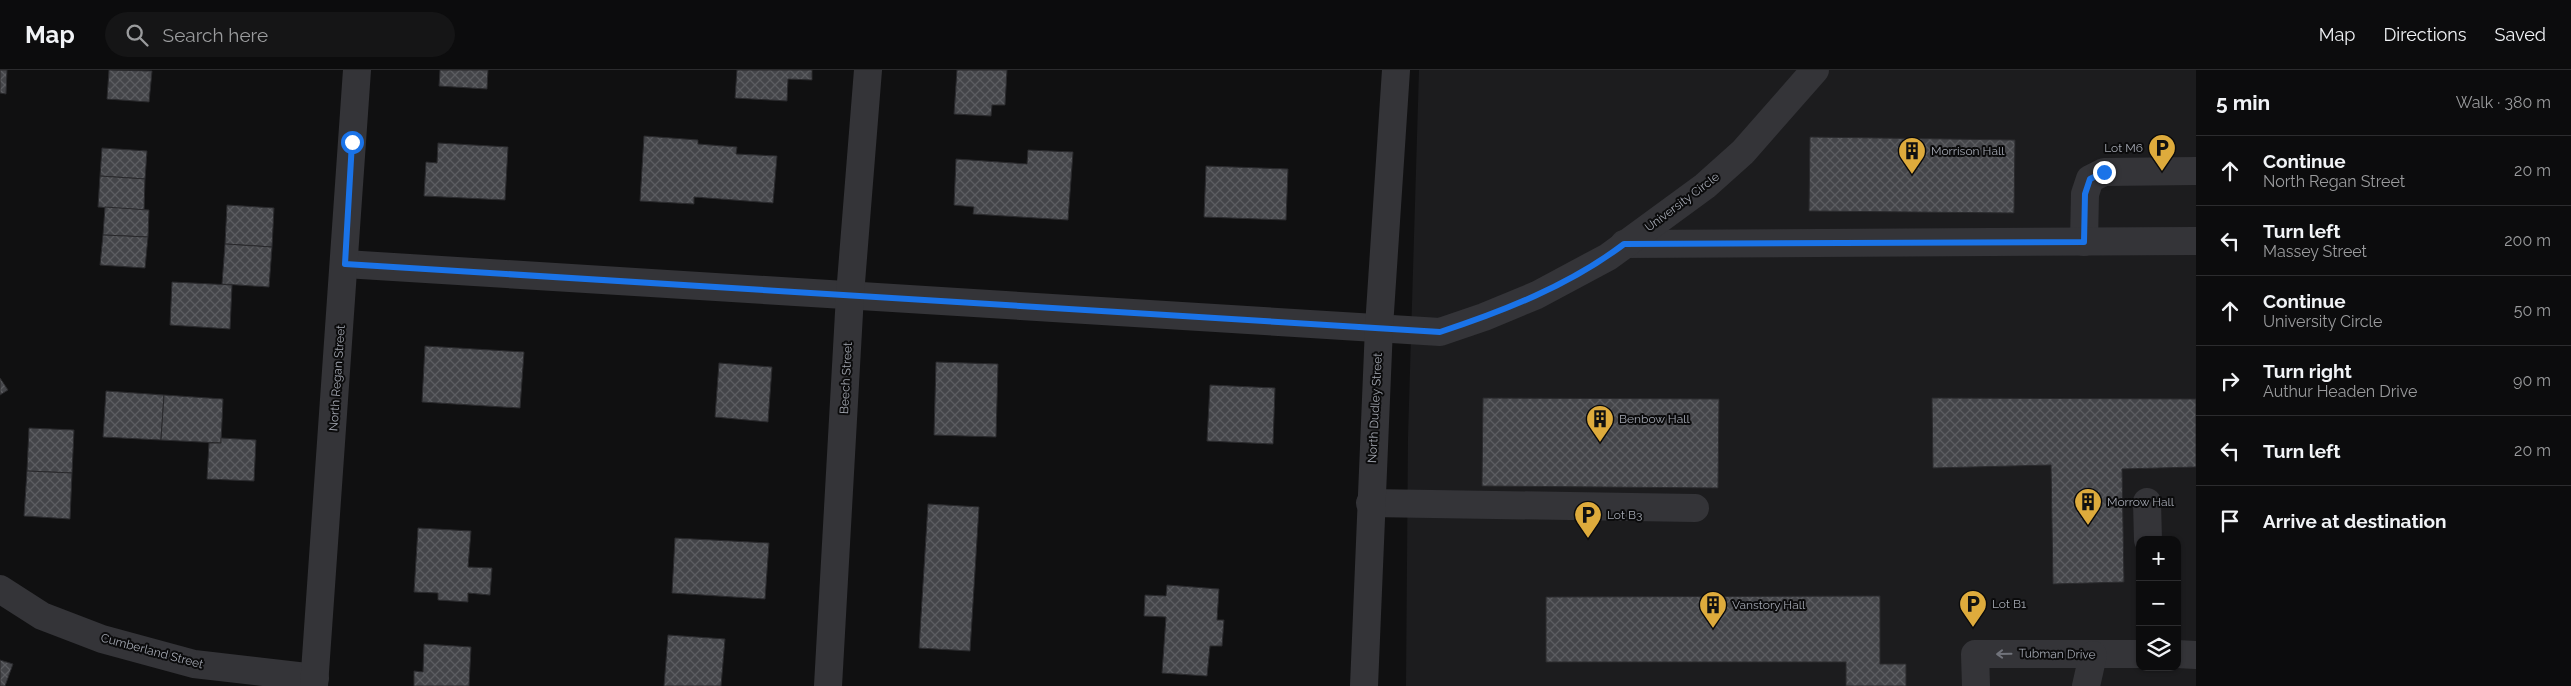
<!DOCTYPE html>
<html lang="en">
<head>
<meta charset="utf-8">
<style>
  body { margin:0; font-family:Raleway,sans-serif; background:#151516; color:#f1f3f6 }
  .controls { position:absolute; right:15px; bottom:15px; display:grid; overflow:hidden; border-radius:10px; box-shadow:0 1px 4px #0004 }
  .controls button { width:45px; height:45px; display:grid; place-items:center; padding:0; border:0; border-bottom:1px solid #2c2c2e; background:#0c0c0d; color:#f1f3f6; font:25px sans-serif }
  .stop { position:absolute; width:15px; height:15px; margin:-11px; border:4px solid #1a73e8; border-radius:50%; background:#fff }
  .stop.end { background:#1a73e8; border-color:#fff; box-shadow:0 1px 5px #0008 }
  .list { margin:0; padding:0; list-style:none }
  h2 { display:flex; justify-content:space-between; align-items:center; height:65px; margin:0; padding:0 20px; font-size:21px }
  h2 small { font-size:16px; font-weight:400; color:#9a9b9d }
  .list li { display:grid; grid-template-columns:32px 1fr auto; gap:15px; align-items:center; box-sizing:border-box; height:70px; padding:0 20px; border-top:1px solid #2c2c2e }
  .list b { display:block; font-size:19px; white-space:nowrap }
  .list p { margin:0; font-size:16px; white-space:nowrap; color:#9a9b9d }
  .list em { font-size:16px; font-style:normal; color:#9a9b9d }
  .icon { flex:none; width:28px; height:28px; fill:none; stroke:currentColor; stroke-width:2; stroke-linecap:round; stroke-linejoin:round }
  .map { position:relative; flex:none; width:2196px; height:616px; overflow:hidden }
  header { display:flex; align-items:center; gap:30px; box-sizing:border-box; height:70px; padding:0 25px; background:#0c0c0d; border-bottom:1px solid #2c2c2e }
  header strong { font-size:24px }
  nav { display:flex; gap:28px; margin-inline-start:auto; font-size:18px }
  .search { width:350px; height:45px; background:#151516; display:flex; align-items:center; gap:12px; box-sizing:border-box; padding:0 18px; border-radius:28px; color:#9a9b9d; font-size:19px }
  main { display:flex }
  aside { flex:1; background:#0c0c0d }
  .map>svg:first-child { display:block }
  .built { fill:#1c1c1e; fill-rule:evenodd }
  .building { fill:url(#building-cross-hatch); stroke:#2a2a2d }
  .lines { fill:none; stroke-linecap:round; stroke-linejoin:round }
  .minor { stroke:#343438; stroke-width:28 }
  .oneway { stroke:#71737b }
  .route { stroke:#1a73e8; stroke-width:6 }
  .labels { text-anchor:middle; stroke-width:4; stroke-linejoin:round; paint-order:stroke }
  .poi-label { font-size:12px; fill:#a3a7b1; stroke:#0b0b0c; text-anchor:start }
  .street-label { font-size:12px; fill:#a3a7b1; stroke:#0b0b0c }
</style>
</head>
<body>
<header>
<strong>Map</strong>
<div class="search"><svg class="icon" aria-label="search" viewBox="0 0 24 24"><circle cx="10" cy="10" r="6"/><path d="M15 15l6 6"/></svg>Search here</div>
<nav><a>Map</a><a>Directions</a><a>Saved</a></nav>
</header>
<main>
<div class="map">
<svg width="2196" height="616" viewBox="0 0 2196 616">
  <defs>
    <pattern id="building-cross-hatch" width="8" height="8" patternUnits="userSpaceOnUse" patternTransform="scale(1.25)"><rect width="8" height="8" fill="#444549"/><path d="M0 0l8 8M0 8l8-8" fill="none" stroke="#5c5d61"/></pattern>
  </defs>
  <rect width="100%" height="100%" fill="#101011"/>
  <path class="built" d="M1419,0H2196V616H1406L1408,367ZM2140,470H2177V597H2140Z"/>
  <g class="building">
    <polygon points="0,0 7,0 6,24 0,23"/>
    <polygon points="109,0 152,1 149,32 107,29"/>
    <polygon points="440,0 488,0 487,19 439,16"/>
    <polygon points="737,0 812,0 812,10 788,9 787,31 735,28"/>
    <polygon points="957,0 1007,0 1005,35 992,35 991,46 954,44"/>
    <polygon points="644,66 698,70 698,74 737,77 736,84 777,86 773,133 694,127 694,134 640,131"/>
    <polygon points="1810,67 2015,70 2014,143 1809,141"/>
    <polygon points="438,73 508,77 505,130 424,126 426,92 437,93"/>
    <polygon points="102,78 147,81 145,109 100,106"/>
    <polygon points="1028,80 1073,82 1068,150 973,144 974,137 954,135 956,89 1027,94"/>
    <polygon points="1206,96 1288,99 1286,150 1204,147"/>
    <polygon points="100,106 145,109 144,140 98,137"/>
    <polygon points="227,135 274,138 272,177 225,174"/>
    <polygon points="105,137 149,140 148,167 103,165"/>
    <polygon points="103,165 148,167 145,198 100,195"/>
    <polygon points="225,174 272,177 269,217 222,214"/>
    <polygon points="172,212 232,215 230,259 170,255"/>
    <polygon points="425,276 524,282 520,338 422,332"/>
    <polygon points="936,292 998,294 996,367 934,365"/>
    <polygon points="719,293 772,297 768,352 715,347"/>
    <polygon points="0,308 8,320 0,325"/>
    <polygon points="1210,315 1275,318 1273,374 1207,371"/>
    <polygon points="106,321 164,325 161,370 103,367"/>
    <polygon points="164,325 223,329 221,373 161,370"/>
    <polygon points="1483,328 1719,329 1718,418 1482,416"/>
    <polygon points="1932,328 2196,329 2196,397 2122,399 2124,512 2053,514 2051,395 1933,398"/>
    <polygon points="29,358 74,360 72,403 27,401"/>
    <polygon points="221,368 256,370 254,411 207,409 209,373 221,373"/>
    <polygon points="27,401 72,403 70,449 24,446"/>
    <polygon points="928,434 979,437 970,581 919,578"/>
    <polygon points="418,458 471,461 468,497 492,498 490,525 468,523 468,532 438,530 438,523 414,522"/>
    <polygon points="675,468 769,473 765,529 672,523"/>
    <polygon points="1167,515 1219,519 1217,550 1224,550 1222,576 1210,576 1207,606 1162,603 1166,547 1144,546 1145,525 1166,526"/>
    <polygon points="1880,526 1880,594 1906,594 1906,616 1846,616 1846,592 1546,592 1546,527"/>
    <polygon points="668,565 725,569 721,616 664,616"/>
    <polygon points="424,574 471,577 469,616 414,616 414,601 423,602"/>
    <polygon points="0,590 13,594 5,616 0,616"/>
  </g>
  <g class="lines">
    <g class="minor">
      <polyline points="2084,172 2085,124 2090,109 2104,102 2196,101"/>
      <polyline points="1624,174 2196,171"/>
      <polyline points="345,194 1440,262 1484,247 1537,225 1608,187 1705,116 1743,82 1815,0"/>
      <polyline points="2147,432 2148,470"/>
      <polyline points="1370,433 1695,438"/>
      <polyline points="0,519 42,546 102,569 194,594 315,608"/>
      <polyline points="2177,584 2196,585"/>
      <polyline points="314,616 357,0"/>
      <polyline points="828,616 850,225 868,0"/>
      <polyline points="1364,616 1379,257 1396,0"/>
      <polyline points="1976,616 1975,584 2140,584"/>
      <polyline points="2086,616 2093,585"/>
    </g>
  </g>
  <defs><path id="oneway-shaft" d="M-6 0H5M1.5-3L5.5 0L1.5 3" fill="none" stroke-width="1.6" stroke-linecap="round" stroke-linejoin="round" transform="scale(1.25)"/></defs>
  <use class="oneway" href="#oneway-shaft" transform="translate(2004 584) rotate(179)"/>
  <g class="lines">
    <path class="route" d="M352,72L345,194L1440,262C1504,241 1570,215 1624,174L2084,172L2085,124L2090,109L2104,102"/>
  </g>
  <defs>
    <symbol id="parking-pin" viewBox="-11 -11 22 30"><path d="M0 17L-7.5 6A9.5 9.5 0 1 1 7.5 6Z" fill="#deab3c" stroke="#0b0b0c"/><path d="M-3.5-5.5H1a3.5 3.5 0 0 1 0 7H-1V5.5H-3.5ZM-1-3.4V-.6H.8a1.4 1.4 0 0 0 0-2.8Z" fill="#111"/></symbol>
    <symbol id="building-pin" viewBox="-11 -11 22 30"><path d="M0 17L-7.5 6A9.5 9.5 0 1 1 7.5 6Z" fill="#deab3c" stroke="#0b0b0c"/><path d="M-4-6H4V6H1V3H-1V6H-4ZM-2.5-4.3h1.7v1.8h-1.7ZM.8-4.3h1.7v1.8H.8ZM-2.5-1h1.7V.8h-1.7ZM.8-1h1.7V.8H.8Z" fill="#111"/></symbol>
  </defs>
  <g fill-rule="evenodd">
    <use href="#parking-pin" x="2146" y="62" width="32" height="43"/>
    <use href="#building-pin" x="1896" y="65" width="32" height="43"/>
    <use href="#building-pin" x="1584" y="333" width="32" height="43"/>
    <use href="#building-pin" x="2072" y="416" width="32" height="43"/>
    <use href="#parking-pin" x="1572" y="429" width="32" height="43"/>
    <use href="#parking-pin" x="1957" y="518" width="32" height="43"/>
    <use href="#building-pin" x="1697" y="519" width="32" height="43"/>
  </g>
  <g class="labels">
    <g class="poi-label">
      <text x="2143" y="82" text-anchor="end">Lot M6</text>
      <text x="1931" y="85">Morrison Hall</text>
      <text x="1619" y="353">Benbow Hall</text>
      <text x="2107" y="436">Morrow Hall</text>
      <text x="1607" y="449">Lot B3</text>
      <text x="1992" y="538">Lot B1</text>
      <text x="1732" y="539">Vanstory Hall</text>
    </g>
    <g class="street-label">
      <text transform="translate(1682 132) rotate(-37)" y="4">University Circle</text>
      <text transform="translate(337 308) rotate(-86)" y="4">North Regan Street</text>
      <text transform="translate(846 308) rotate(-87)" y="4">Beech Street</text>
      <text transform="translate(1375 338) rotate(-87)" y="4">North Dudley Street</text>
      <text transform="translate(152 581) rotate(15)" y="4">Cumberland Street</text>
      <text transform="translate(2057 584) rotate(1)" y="4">Tubman Drive</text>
    </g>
  </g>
</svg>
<div class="controls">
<button>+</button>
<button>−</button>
<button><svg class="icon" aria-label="layers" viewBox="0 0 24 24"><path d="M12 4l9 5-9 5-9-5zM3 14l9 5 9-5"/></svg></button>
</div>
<div class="stop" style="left:352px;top:72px"></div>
<div class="stop end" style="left:2104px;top:102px"></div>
</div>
<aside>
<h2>5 min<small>Walk · 380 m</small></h2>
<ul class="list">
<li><svg class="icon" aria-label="ahead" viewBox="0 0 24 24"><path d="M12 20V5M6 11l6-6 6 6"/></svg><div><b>Continue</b><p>North Regan Street</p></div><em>20 m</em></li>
<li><svg class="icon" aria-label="left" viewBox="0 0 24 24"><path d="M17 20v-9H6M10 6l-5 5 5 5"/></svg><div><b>Turn left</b><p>Massey Street</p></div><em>200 m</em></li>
<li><svg class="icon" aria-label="ahead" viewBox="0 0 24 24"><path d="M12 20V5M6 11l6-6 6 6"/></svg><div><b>Continue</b><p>University Circle</p></div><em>50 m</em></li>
<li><svg class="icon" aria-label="right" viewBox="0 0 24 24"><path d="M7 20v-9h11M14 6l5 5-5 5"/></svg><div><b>Turn right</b><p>Authur Headen Drive</p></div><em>90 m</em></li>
<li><svg class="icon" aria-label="left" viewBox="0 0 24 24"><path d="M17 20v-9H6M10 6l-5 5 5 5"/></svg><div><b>Turn left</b></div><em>20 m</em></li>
<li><svg class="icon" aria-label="arrive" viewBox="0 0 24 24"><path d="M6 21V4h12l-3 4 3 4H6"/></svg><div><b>Arrive at destination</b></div></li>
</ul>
</aside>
</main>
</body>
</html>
